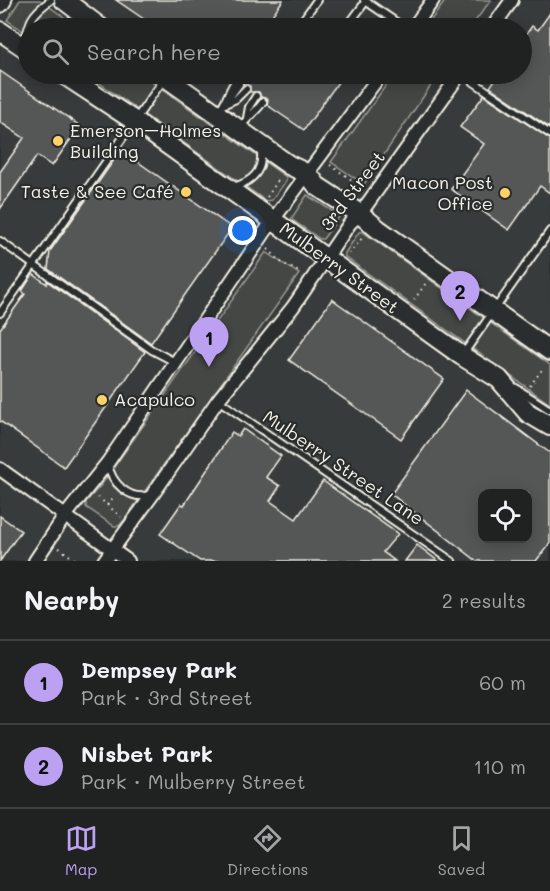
<!DOCTYPE html>
<html lang="en">
<head>
<meta charset="utf-8">
<style>
  body { margin:0; font-family:Mali,sans-serif; background:#2d2f2f; color:#f1f3f6 }
  .controls { position:absolute; right:18px; bottom:18px; display:grid; overflow:hidden; border-radius:12px; box-shadow:0 3px 15px #0003 }
  .controls button { width:54px; height:54px; display:grid; place-items:center; padding:0; border:0; border-bottom:2px solid #3d3f40; background:#202222; color:#f1f3f6; font:30px sans-serif }
  .you { position:absolute; left:243px; top:231px; width:21px; height:21px; margin:-15px; border:4px solid #fff; border-radius:50%; background:#1a73e8; box-shadow:0 0 0 9px #1a73e833 }
  .badge { display:grid; place-items:center; width:39px; height:39px; border-radius:50%; background:#bca0f2; color:#111; font-size:20px; font-weight:700 }
  .pin { position:absolute; translate:-50% -50px; filter:drop-shadow(0 2px 3px #0008) }
  .pin::after { content:''; position:absolute; top:32px; width:21px; height:18px; background:inherit; clip-path:polygon(0 0,100% 0,50% 100%) }
  .list { margin:0; padding:0; list-style:none }
  h2 { display:flex; justify-content:space-between; align-items:center; height:78px; margin:0; padding:0 24px; font-size:26px }
  h2 small { font-size:20px; font-weight:400; color:#a2a4a5 }
  .list li { display:grid; grid-template-columns:39px 1fr auto; gap:18px; align-items:center; box-sizing:border-box; height:84px; padding:0 24px; border-top:2px solid #3d3f40 }
  .list b { display:block; font-size:22px; white-space:nowrap }
  .list p { margin:0; font-size:20px; white-space:nowrap; color:#a2a4a5 }
  .list em { font-size:20px; font-style:normal; color:#a2a4a5 }
  .icon { flex:none; width:33px; height:33px; fill:none; stroke:currentColor; stroke-width:2; stroke-linecap:round; stroke-linejoin:round }
  .map { position:relative; flex:none; width:550px; height:561px; overflow:hidden }
  .search { position:absolute; background:#202222; box-shadow:0 3px 15px #0003; left:18px; right:18px; top:18px; height:66px; display:flex; align-items:center; gap:15px; box-sizing:border-box; padding:0 21px; border-radius:33px; color:#a2a4a5; font-size:22px }
  .sheet { height:246px; background:#202222 }
  nav { display:flex; justify-content:space-around; align-items:center; box-sizing:border-box; height:84px; border-top:2px solid #3d3f40; background:#202222; font-size:16px; color:#a2a4a5 }
  nav a { display:grid; justify-items:center; gap:3px }
  nav .on { color:#bca0f2 }
  .map>svg:first-child { display:block }
  .built { fill:#373a3a; fill-rule:evenodd }
  .green { fill:#444645; stroke:#9c9c96; stroke-width:1.5 }
  .building { fill:#555756; stroke:#f4f1e8; stroke-width:1.5; fill-rule:evenodd }
  .lines { fill:none; stroke-linecap:round; stroke-linejoin:round }
  .service-casing { stroke:#f4f1e8; stroke-width:10 }
  .minor-casing { stroke:#f4f1e8; stroke-width:16 }
  .primary-casing { stroke:#f4f1e8; stroke-width:22 }
  .path { stroke:#f4f1e8; stroke-width:2; stroke-dasharray:1.5 4.5; stroke-linecap:butt }
  .service { stroke:#2a2d2e; stroke-width:6 }
  .minor { stroke:#2a2d2e; stroke-width:12 }
  .primary { stroke:#2a2d2e; stroke-width:18 }
  .poi-dot { fill:#ffd166; stroke:#2a2d2e; stroke-width:2 }
  .labels { text-anchor:middle; stroke-width:4.5; stroke-linejoin:round; paint-order:stroke }
  .poi-label { font-size:18px; fill:#f4f1e8; stroke:#2a2d2e; text-anchor:start }
  .street-label { font-size:18px; fill:#f4f1e8; stroke:#2a2d2e }
</style>
</head>
<body>
<div class="map">
<svg width="550" height="561" viewBox="0 0 550 561">
  <rect width="100%" height="100%" fill="#2a2d2e"/>
  <filter id="ink" filterUnits="userSpaceOnUse"><feTurbulence type="fractalNoise" baseFrequency=".0167" numOctaves="2"/><feDisplacementMap in="SourceGraphic" scale="12" xChannelSelector="R" yChannelSelector="G"/><feConvolveMatrix kernelMatrix="1 2 1 2 8 2 1 2 1" color-interpolation-filters="sRGB"/></filter>
  <g filter="url(#ink)">
    <path class="built" d="M0,0H550V561H0ZM28,28H522V74H28ZM482,494H528V538H482Z"/>
    <g class="green">
      <polygon points="20,0 40,0 79,28 28,28 28,34 7,20"/>
      <polygon points="446,0 491,0 470,28 431,28 431,20"/>
      <polygon points="87,74 141,74 286,177 286,181 272,200 266,201"/>
      <polygon points="394,74 435,74 434,81 364,184 331,162"/>
      <polygon points="307,195 337,214 339,217 323,239 320,239 291,219"/>
      <polygon points="359,232 363,232 550,365 550,404 345,257 345,253"/>
      <polygon points="266,252 299,274 125,519 119,526 114,526 86,507 86,502 102,484"/>
    </g>
    <g class="building">
      <polygon points="116,0 283,0 263,28 157,28"/>
      <polygon points="550,13 550,128 490,87 499,74 522,74 522,40 532,26 538,30"/>
      <polygon points="0,71 80,126 52,166 37,156 0,209 0,172 24,138 0,122"/>
      <polygon points="222,74 344,74 304,130 267,105 268,99 261,97 259,92 250,92 250,86 244,84 238,77 234,76 230,79"/>
      <polygon points="484,95 550,139 550,193 540,186 509,230 451,189 484,144 460,127"/>
      <polygon points="121,150 232,228 151,343 48,269 50,251"/>
      <polygon points="33,274 47,284 47,281 145,352 64,467 0,421 0,329 25,294 22,291"/>
      <polygon points="332,299 444,379 401,439 289,360"/>
      <path d="M466,390L550,453V543L536,561H477L391,494ZM483,494H528V538H483Z"/>
      <polygon points="243,429 281,456 266,477 280,486 270,501 296,519 323,481 398,534 383,552 395,561 200,561 160,534 181,504 184,505 232,432 238,436"/>
      <polygon points="0,516 21,531 0,561"/>
      <polygon points="417,545 438,561 405,561"/>
    </g>
    <g class="lines">
      <defs>
        <g id="service">
          <polyline points="364,0 405,28"/>
          <polyline points="297,28 317,0"/>
          <polyline points="346,28 366,1"/>
          <path d="M24,46C29,21 30,15 51,0"/>
          <polyline points="462,74 550,134"/>
          <polyline points="227,101 239,84"/>
          <polyline points="225,104 236,99 246,89"/>
          <path d="M218,112C226,102 228,92 235,81"/>
          <polyline points="247,118 249,107 256,96"/>
          <path d="M240,128C247,118 256,112 263,102"/>
          <path d="M233,187C252,182 263,172 261,151"/>
          <polyline points="0,241 152,350 175,362"/>
          <polyline points="0,313 164,79"/>
          <polyline points="464,353 550,231"/>
          <polyline points="516,388 550,410"/>
          <polyline points="218,400 452,561"/>
          <path d="M108,463C111,483 129,501 150,495"/>
        </g>
        <g id="minor">
          <polyline points="413,28 433,0"/>
          <polyline points="492,28 512,0"/>
          <polyline points="0,469 128,561"/>
          <polyline points="35,561 65,516 108,462 273,220 381,74"/>
          <polyline points="104,561 153,494 218,400 293,307 350,223 360,214 460,74"/>
        </g>
        <g id="primary">
          <polyline points="64,0 101,28"/>
          <polyline points="0,3 2,0"/>
          <polyline points="0,31 28,50"/>
          <polyline points="63,74 133,120 462,356 499,379 528,413 550,426"/>
          <polyline points="161,74 289,165 308,174 317,186 360,214 378,229 550,351"/>
        </g>
      </defs>
      <use href="#service" class="service-casing"/>
      <use href="#minor" class="minor-casing"/>
      <use href="#primary" class="primary-casing"/>
      <g class="path">
        <polyline points="330,165 361,186"/>
        <polyline points="267,197 279,179"/>
        <polyline points="268,249 282,263 299,272"/>
        <polyline points="349,254 363,237"/>
        <polyline points="414,300 426,283"/>
        <polyline points="530,386 544,367"/>
        <polyline points="98,497 121,517"/>
        <polyline points="107,505 115,497"/>
        <polyline points="59,548 77,561"/>
      </g>
      <use href="#service" class="service"/>
      <use href="#minor" class="minor"/>
      <use href="#primary" class="primary"/>
    </g>
  </g>
  <g class="poi-dot">
    <circle cx="58" cy="141" r="6"/>
    <circle cx="186" cy="192" r="6"/>
    <circle cx="505" cy="193" r="6"/>
    <circle cx="102" cy="400" r="6"/>
  </g>
  <g class="labels">
    <g class="poi-label">
      <text x="70" y="137">Emerson–Holmes<tspan x="70" dy="21">Building</tspan></text>
      <text x="493" y="189" text-anchor="end">Macon Post<tspan x="493" dy="21">Office</tspan></text>
      <text x="174" y="198" text-anchor="end">Taste &amp; See Café</text>
      <text x="114" y="406">Acapulco</text>
    </g>
    <g class="street-label">
      <text transform="translate(353 191) rotate(-53)" y="6">3rd Street</text>
      <text transform="translate(339 268) rotate(36)" y="6">Mulberry Street</text>
      <text transform="translate(343 468) rotate(34)" y="6">Mulberry Street Lane</text>
    </g>
  </g>
</svg>
<div class="controls">
<button><svg class="icon" aria-label="locate" viewBox="0 0 24 24"><circle cx="12" cy="12" r="6"/><path d="M12 2v4M12 18v4M2 12h4M18 12h4"/></svg></button>
</div>
<div class="you"></div>
<div class="pin badge" style="left:209px;top:367px">1</div>
<div class="pin badge" style="left:460px;top:321px">2</div>
<div class="search"><svg class="icon" aria-label="search" viewBox="0 0 24 24"><circle cx="10" cy="10" r="6"/><path d="M15 15l6 6"/></svg>Search here</div>
</div>
<section class="sheet">
<h2>Nearby<small>2 results</small></h2>
<ul class="list">
<li><span class="badge">1</span><div><b>Dempsey Park</b><p>Park · 3rd Street</p></div><em>60 m</em></li>
<li><span class="badge">2</span><div><b>Nisbet Park</b><p>Park · Mulberry Street</p></div><em>110 m</em></li>
</ul>
</section>
<nav>
<a class="on"><svg class="icon" aria-label="map" viewBox="0 0 24 24"><path d="M3 6l6-2 6 2 6-2v14l-6 2-6-2-6 2zM9 4v14M15 6v14"/></svg>Map</a>
<a><svg class="icon" aria-label="directions" viewBox="0 0 24 24"><path d="M12 3l9 9-9 9-9-9zM9 14v-3h6M13 9l2 2-2 2"/></svg>Directions</a>
<a><svg class="icon" aria-label="saved" viewBox="0 0 24 24"><path d="M7 4h10v16l-5-4-5 4z"/></svg>Saved</a>
</nav>
</body>
</html>
